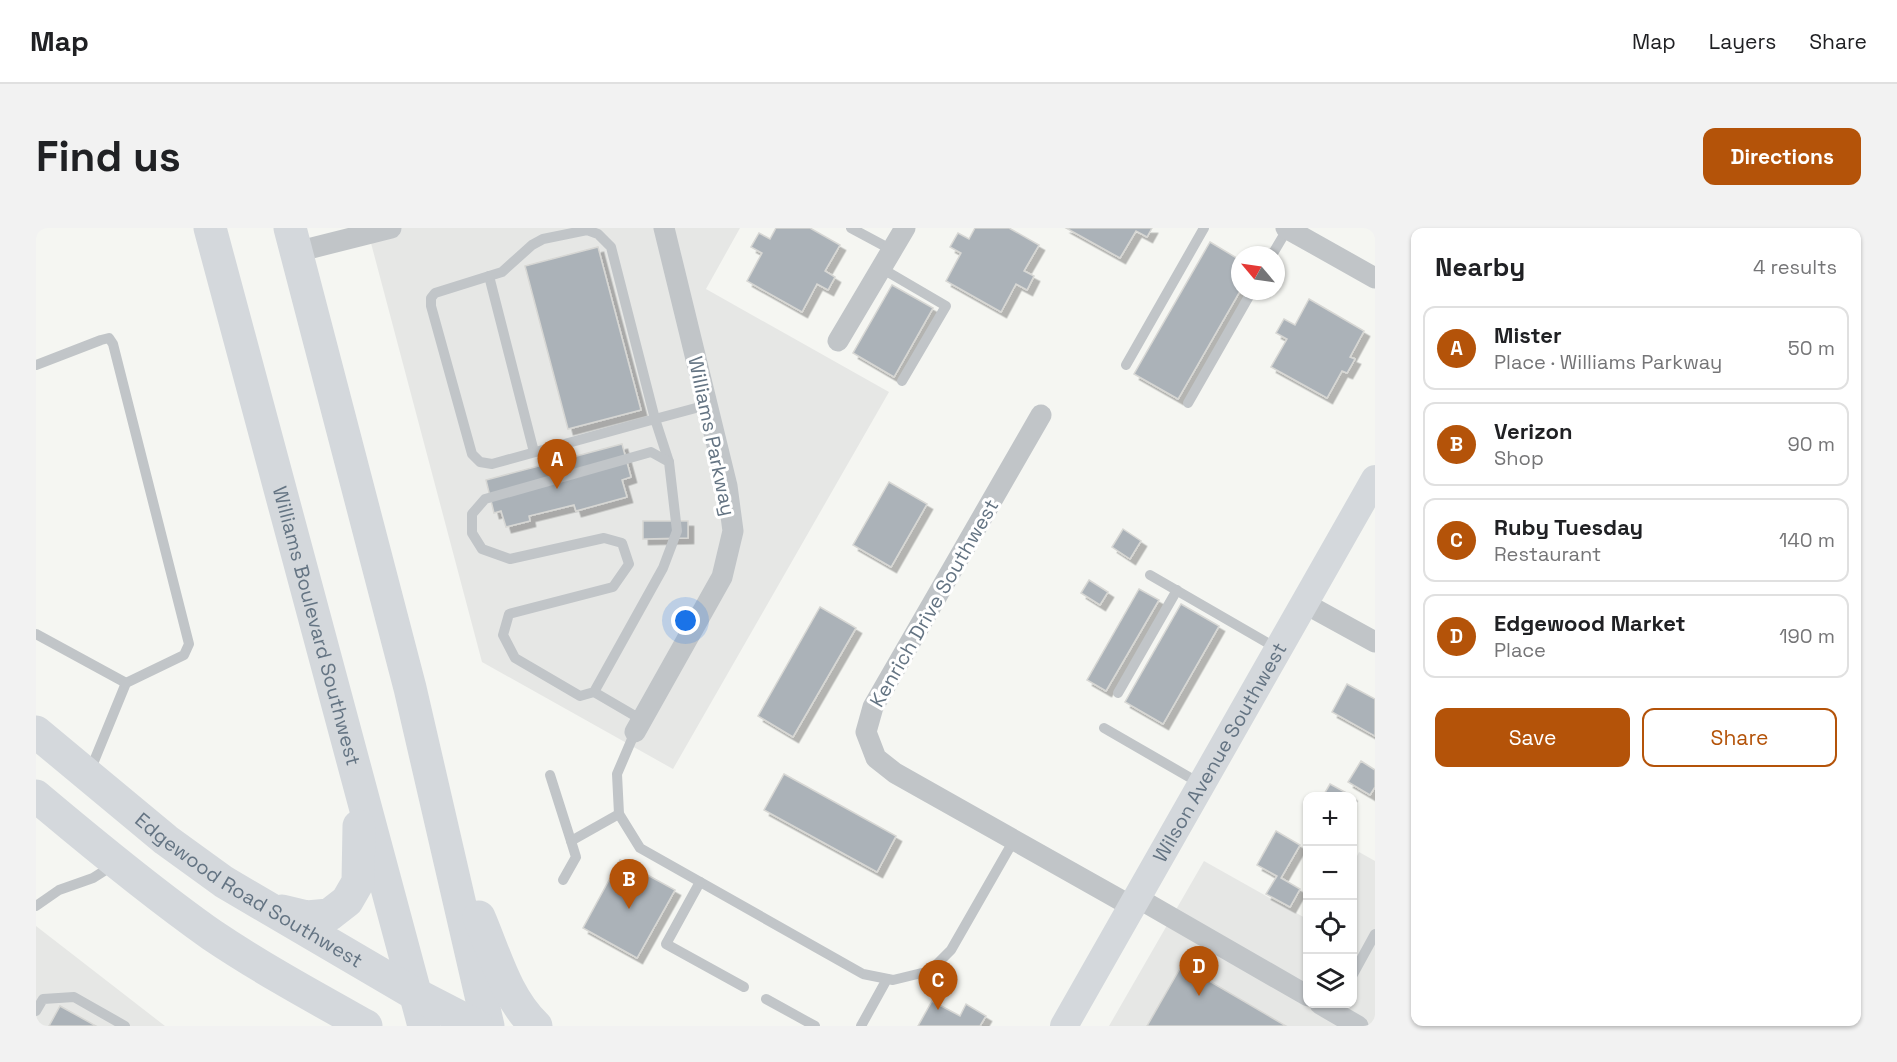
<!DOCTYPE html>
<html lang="en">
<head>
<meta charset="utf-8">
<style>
  body { margin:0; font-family:"Space Grotesk",sans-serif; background:#f2f2f2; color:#202124 }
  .controls { position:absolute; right:18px; bottom:18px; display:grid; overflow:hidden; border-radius:12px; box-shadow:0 2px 4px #0004 }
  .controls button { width:54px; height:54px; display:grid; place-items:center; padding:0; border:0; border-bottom:2px solid #e0e0e0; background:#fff; color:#202124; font:30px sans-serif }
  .compass { position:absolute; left:1195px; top:18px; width:54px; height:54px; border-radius:50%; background:#fff; box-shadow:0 2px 4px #0004; rotate:299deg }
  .you { position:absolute; left:650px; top:393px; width:21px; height:21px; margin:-15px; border:4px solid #fff; border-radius:50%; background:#1a73e8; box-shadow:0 0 0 9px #1a73e833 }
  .badge { display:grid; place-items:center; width:39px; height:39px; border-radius:50%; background:#b45309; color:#fff; font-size:20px; font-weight:700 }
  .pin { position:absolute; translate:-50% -50px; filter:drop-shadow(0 2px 3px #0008) }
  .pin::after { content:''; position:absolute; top:32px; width:21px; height:18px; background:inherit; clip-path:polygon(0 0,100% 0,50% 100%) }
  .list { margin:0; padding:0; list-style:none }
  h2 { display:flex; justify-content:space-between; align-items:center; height:78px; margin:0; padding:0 24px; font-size:26px }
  h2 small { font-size:20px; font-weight:400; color:#757577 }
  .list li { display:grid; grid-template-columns:39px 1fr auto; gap:18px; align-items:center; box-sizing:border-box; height:84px; margin:0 12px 12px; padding:0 12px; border:2px solid #e0e0e0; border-radius:12px }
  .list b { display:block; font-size:22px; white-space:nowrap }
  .list p { margin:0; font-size:20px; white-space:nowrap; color:#757577 }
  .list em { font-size:20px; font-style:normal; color:#757577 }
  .actions { display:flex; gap:12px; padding:18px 24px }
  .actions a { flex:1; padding:14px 0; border:2px solid #b45309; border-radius:12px; text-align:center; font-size:21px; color:#b45309 }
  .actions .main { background:#b45309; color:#fff }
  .icon { flex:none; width:33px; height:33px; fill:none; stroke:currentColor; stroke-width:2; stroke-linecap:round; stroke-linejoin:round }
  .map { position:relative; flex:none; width:1339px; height:798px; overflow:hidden; border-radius:12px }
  header { display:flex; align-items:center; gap:36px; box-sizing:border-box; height:84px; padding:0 30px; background:#fff; border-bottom:2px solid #e0e0e0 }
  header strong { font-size:28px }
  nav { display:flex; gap:33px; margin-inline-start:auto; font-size:21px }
  .intro { display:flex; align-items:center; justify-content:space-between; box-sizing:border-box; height:144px; padding:0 36px }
  h1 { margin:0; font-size:42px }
  .button { padding:15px 27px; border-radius:12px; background:#b45309; color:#fff; font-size:21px; font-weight:700 }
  main { display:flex; gap:36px; padding:0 36px }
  aside { flex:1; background:#fff; border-radius:12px; box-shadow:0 2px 4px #0004 }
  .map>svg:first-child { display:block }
  .built { fill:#e6e7e5 }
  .building { fill:#abb2b8; stroke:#d7d7d4; stroke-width:1.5; filter:url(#shadow) }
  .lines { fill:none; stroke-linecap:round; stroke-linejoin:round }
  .service { stroke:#c1c5c8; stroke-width:10 }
  .minor { stroke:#c1c5c8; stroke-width:21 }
  .secondary { stroke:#d4d8dc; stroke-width:28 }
  .primary { stroke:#d4d8dc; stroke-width:33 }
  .labels { text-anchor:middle; stroke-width:6; stroke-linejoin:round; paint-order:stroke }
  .street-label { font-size:20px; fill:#647483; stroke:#fff }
</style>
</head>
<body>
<header>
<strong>Map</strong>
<nav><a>Map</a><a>Layers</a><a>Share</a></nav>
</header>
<div class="intro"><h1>Find us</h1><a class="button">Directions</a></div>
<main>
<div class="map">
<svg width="1339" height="798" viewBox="0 0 1339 798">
  <defs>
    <filter id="shadow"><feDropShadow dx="5.5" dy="5.5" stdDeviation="0" flood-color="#0004"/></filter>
  </defs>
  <rect width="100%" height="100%" fill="#f5f6f2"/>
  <g class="built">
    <polygon points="331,0 704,0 670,61 853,164 637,541 446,434"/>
    <polygon points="1323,624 1339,633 1339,798 1073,798 1168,633 1271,691 1272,776 1316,776 1317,636"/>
    <polygon points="0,698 129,798 0,798"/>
  </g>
  <g class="building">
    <polygon points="740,0 774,0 804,17 789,43 799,49 792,62 781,56 766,84 711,53 726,25 715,19 723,5 734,11"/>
    <polygon points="939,0 973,0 1003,17 988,43 998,48 991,62 980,56 965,84 910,53 925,25 914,19 922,5 933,11"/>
    <polygon points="1030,0 1116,0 1111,9 1100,3 1084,30"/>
    <polygon points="1174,14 1204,32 1204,63 1142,171 1098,146"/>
    <polygon points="562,19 605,182 532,201 489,38"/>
    <polygon points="856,57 897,80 858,149 817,125"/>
    <polygon points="1273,71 1328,103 1314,129 1319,131 1311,145 1306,143 1291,170 1235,139 1251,111 1240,105 1248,91 1259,97"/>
    <polygon points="586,216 595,249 586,252 591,269 540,283 538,277 493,288 494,293 470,299 465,283 458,285 450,252"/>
    <polygon points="853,254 891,276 855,339 817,317"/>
    <polygon points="607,293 652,293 652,310 607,311"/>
    <polygon points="1087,301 1105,313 1094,331 1076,319"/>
    <polygon points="1053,352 1072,364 1064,377 1045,365"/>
    <polygon points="1103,361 1123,372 1070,463 1051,452"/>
    <polygon points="1145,376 1183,398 1127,496 1089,474"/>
    <polygon points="784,379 820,400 757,509 722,488"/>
    <polygon points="1311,456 1339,471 1339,508 1296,484"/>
    <polygon points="1325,533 1339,542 1339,559 1334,567 1312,554"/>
    <polygon points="748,546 860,608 841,644 728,582"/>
    <polygon points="1294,556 1316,568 1287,568"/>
    <polygon points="1240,603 1264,617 1245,650 1264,661 1254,679 1230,666 1241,648 1221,637"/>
    <polygon points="584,632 639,662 601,730 547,700"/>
    <polygon points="1146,737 1250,798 1111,798"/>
    <polygon points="896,773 924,788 930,776 950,788 944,798 882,798"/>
    <polygon points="24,778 60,798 13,798"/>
  </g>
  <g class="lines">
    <g class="service">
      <polyline points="815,0 856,22"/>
      <polyline points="1236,27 1252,0"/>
      <polyline points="845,40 910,78 866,153"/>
      <polyline points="453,48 498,224"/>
      <polyline points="0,137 65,112 73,110 77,116 153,416 148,427 90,455 54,543"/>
      <polyline points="1090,137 1168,0"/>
      <polyline points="1152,175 1216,63"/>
      <polyline points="633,234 619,191 575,19 562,6 551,2 507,11 496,17 466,44 399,65 395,70 395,78 436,226 444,234 456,236 619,191 671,177"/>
      <polyline points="1114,347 1242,421"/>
      <polyline points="0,406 90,455"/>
      <polyline points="558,464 627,340 641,303 633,234 615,224 449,271 436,286 436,305 446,321 474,331 568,310 586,315 593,336 577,359 473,386 467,407 479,430 544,468 558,464 606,492"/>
      <polyline points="1082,465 1141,362"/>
      <polyline points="1068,500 1165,556"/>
      <polyline points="599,504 581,546 583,586 604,620 827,746 857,752 894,743 915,722 978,612"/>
      <polyline points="514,547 535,613 583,586"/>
      <polyline points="527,652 540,629 535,613"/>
      <polyline points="664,654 630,716 708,759"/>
      <polyline points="0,678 23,662 57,650 79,636"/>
      <polyline points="1316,748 1339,706"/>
      <polyline points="730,771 779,798"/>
      <polyline points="0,783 7,771 38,769 89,798"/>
      <polyline points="825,798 851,751"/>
    </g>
    <g class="minor">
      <polyline points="1250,0 1339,50"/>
      <polyline points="260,24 355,0"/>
      <polyline points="802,113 869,0"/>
      <polyline points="1005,187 837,479 830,504 840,530 859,545 1095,678"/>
      <polyline points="1268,375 1339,414"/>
      <polyline points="599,504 686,349 697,303 691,258 628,0"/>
      <polyline points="1100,669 1272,768"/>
      <polyline points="1284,776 1322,798"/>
    </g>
    <path class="secondary" id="s1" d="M1028,798L1339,251"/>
    <g class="primary">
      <path id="s2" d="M174,0L388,798"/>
      <polyline points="254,0 374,460 452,798"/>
      <path id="s3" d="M0,504L130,612L188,654L379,766L441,798"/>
      <path d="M0,568C57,616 115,664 176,707C225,740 278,769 330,798"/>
      <polyline points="246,683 271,689 293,687 311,673 322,654 323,598"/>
      <path d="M443,689C459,726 470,770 500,798"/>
    </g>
  </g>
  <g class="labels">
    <g class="street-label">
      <text transform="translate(676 208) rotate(78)" y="7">Williams Parkway</text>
      <text transform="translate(898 375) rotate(-60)" y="7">Kenrich Drive Southwest</text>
      <text dy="7" stroke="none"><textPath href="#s2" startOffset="412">Williams Boulevard Southwest</textPath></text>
      <text dy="7" stroke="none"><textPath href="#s1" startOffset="315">Wilson Avenue Southwest</textPath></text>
      <text dy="7" stroke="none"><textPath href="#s3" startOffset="266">Edgewood Road Southwest</textPath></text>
    </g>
  </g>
</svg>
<div class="controls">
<button>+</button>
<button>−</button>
<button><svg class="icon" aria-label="locate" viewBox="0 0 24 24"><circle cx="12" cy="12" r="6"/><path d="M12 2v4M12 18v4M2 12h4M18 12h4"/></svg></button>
<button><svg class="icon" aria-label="layers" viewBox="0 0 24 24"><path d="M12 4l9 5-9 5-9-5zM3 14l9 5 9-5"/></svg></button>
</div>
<svg class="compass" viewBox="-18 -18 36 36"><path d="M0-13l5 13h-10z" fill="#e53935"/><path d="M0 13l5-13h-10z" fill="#757577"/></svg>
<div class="you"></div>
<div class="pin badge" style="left:521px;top:261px">A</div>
<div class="pin badge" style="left:593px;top:681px">B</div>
<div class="pin badge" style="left:902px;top:782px">C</div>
<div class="pin badge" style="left:1163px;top:768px">D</div>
</div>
<aside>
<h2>Nearby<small>4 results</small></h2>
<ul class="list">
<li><span class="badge">A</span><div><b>Mister</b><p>Place · Williams Parkway</p></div><em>50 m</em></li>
<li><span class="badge">B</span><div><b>Verizon</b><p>Shop</p></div><em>90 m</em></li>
<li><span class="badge">C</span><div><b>Ruby Tuesday</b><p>Restaurant</p></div><em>140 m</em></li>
<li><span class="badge">D</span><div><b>Edgewood Market</b><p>Place</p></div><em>190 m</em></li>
</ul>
<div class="actions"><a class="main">Save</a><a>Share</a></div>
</aside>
</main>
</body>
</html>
